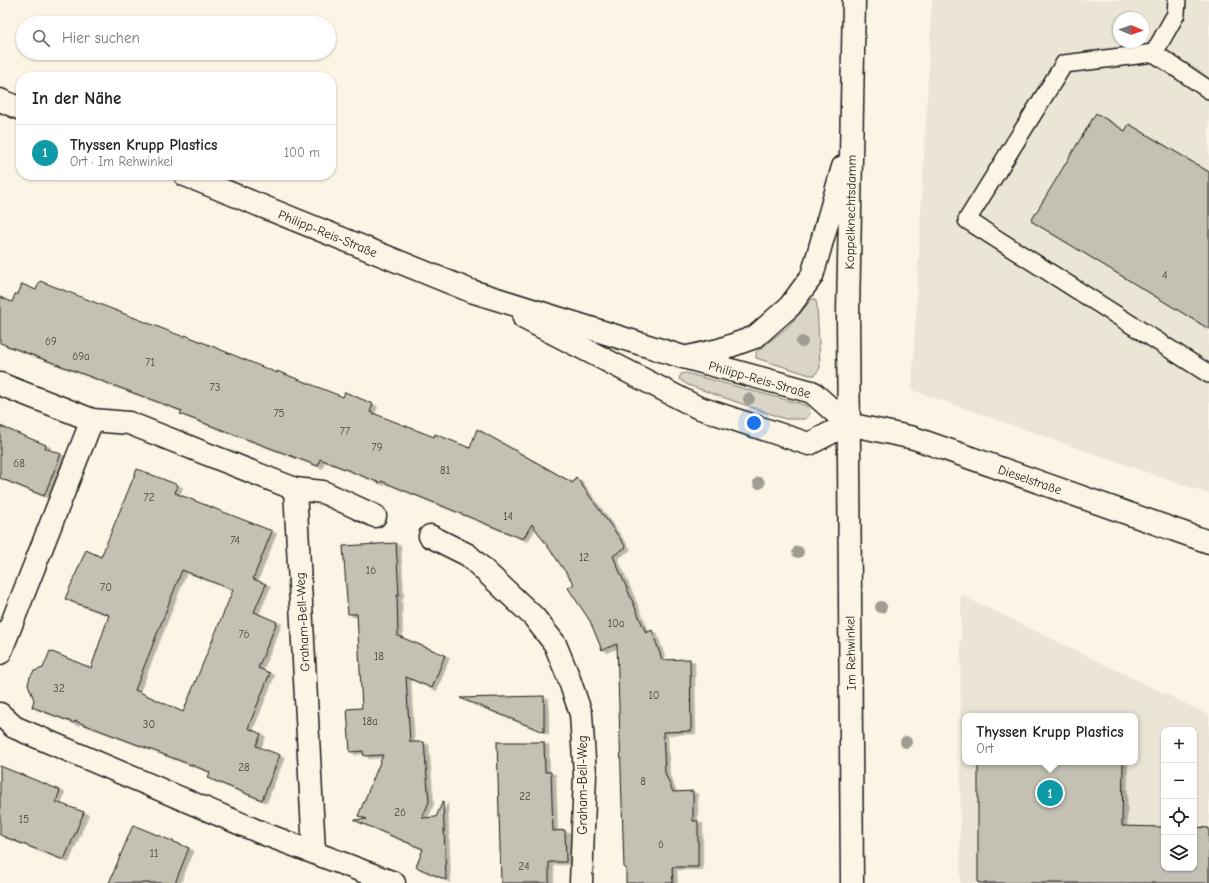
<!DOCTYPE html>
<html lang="de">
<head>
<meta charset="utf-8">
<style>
  body { margin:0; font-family:"Comic Neue",sans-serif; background:#f2f2f2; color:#202124 }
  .controls { position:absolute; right:12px; bottom:12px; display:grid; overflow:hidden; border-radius:8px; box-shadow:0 1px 3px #0004 }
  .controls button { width:36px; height:36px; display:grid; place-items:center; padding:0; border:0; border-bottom:1px solid #e0e0e0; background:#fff; color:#202124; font:20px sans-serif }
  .compass { position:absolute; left:1113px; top:12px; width:36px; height:36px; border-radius:50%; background:#fff; box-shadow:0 1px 3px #0004; rotate:92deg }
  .you { position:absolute; left:754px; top:423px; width:14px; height:14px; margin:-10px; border:3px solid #fff; border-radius:50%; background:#1a73e8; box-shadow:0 0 0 6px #1a73e833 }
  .badge { display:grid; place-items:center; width:26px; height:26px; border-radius:50%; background:#d1495b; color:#fff; font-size:13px; font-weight:700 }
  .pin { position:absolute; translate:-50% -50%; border:2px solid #fff; box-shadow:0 1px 4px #0006 }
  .popup { position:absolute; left:962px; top:713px; width:176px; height:52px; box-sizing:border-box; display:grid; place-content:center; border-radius:8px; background:#fff; filter:drop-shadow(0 1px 3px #0005); font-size:13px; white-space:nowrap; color:#757577 }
  .popup b { font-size:15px; color:#202124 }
  .popup::after { content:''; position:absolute; left:50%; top:100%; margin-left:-8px; border:8px solid transparent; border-top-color:#fff }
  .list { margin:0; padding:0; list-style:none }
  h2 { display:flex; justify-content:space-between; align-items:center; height:52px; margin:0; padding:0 16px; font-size:17px }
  h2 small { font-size:13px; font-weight:400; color:#757577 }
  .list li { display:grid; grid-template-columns:26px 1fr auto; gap:12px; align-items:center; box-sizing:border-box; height:56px; padding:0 16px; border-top:1px solid #e0e0e0 }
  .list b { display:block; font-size:15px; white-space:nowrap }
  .list p { margin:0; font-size:13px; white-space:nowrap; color:#757577 }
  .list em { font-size:13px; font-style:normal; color:#757577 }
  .icon { flex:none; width:22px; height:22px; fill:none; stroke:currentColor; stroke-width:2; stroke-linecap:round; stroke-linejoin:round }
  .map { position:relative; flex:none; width:1209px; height:883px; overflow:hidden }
  .search { position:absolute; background:#fff; box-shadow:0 1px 3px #0004; left:16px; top:16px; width:320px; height:44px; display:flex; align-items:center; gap:10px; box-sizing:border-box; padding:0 14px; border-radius:22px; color:#757577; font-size:15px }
  .panel { position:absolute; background:#fff; box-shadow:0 1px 3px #0004; left:16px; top:72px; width:320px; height:108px; border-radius:16px }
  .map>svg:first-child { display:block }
  .built { fill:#ebe5d6; fill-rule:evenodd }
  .grass { fill:#dbd5c8; stroke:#7c7872 }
  .building { fill:#c4c0b3; stroke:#1c1c1c; fill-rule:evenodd; filter:url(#shadow) }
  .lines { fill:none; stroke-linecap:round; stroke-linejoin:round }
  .lane-casing { stroke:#1c1c1c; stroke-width:20 }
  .street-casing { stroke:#1c1c1c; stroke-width:25 }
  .secondary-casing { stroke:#1c1c1c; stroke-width:25 }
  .lane { stroke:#fcf5e5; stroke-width:17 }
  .street { stroke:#fcf5e5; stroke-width:22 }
  .secondary { stroke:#fcf5e5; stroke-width:22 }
  .tree { fill:#a09c93 }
  .labels { text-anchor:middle; stroke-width:3.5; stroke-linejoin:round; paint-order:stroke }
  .number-label { font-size:11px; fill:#464542 }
  .street-label { font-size:13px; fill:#1c1c1c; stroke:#fcf5e5 }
</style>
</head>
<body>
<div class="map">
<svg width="1209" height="883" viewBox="0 0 1209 883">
  <defs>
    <filter id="shadow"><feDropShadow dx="4.5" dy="2.5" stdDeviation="0" flood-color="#0004"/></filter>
  </defs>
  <rect width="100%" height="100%" fill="#fcf5e5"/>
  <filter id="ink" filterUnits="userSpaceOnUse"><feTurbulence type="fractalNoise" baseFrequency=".025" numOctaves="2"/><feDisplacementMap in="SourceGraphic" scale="8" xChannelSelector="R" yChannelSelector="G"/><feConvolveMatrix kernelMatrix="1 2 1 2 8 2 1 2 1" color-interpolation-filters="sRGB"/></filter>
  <g filter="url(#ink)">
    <g class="built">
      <path d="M932,0H1209V494L912,390ZM1119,18H1143V42H1119Z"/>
      <path d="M961,595L1209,715V883H960ZM965,716H1135V762H965ZM1164,730H1194V868H1164Z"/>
    </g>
    <g class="grass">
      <polygon points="812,299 815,299 817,305 820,364 820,368 815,375 810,375 756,358 756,352 788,327"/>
      <polygon points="686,373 805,405 809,408 810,414 806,419 785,419 688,385 679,379 681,374"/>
    </g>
    <g class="building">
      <polygon points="1096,113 1125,131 1129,124 1209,172 1209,329 1031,221"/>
      <polygon points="40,281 184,337 185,335 277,373 277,371 343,397 345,392 373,404 370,412 434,437 435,434 470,448 477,429 573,483 576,477 626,547 613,556 646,633 652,630 662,660 690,659 691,731 663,732 665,773 673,792 693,791 693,821 698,821 698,867 672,867 673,883 626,883 626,868 624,868 617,644 602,650 590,621 568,588 574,584 532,524 523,539 381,481 380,483 320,459 318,466 180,414 182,411 0,343 0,297 12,302 15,294 18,294 22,284 36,290"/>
      <polygon points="0,426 46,445 45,448 61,454 44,496 0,478"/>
      <path d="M137,469L178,485L175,493L272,531L253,579L266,584L254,612L277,622L258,668L270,673L248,728L261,734L256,746L280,755L262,800L208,778L210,772L75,721L74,723L32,707L34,700L28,684L30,677L34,671L43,668L50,651L91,668L109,615L65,599L86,550L101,557ZM182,570L233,590L183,712L135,690Z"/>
      <polygon points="396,543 399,595 397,595 398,636 445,655 432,688 406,677 410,742 424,742 429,802 422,818 436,817 443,801 446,880 416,867 423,849 354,820 367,819 358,816 383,755 364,756 363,751 350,752 347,709 362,708 357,614 348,614 343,546"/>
      <polygon points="544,696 544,732 460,698"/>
      <polygon points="497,742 544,742 545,772 551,772 553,831 565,830 566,862 549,862 549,883 501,883"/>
      <polygon points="978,762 1123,762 1122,826 1164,827 1164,868 1194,868 1194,827 1209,828 1209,883 978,883"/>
      <polygon points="0,766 60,790 56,802 84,812 64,860 0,835"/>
      <polygon points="133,825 189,848 175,883 109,883"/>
    </g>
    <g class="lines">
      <defs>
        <g id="lane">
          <polyline points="1154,53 1176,14 1177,0"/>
          <polyline points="1209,90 1154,53 1064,64 967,220 1209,374"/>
        </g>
        <g id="street">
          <polyline points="0,384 92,420 129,423 295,489 314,851"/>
          <polyline points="848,424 914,438 1209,542"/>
          <polyline points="295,489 323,492 375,516"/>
          <polyline points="430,536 468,555 534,617 555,644 568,676 581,714 585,774 581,883"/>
          <polyline points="0,653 92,420"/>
          <polyline points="0,714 14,727 262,833 394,883"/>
        </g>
        <g id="secondary">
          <polyline points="0,100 21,109"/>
          <polyline points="185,175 471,291 683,357 812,392 848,424"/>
          <polyline points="524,318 697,407 809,444 848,424"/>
          <polyline points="688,357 719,350 755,337 790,306 812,276 843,167"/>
          <polyline points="852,883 848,314 854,0"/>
        </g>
      </defs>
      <use href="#lane" class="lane-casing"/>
      <use href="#street" class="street-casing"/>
      <use href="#secondary" class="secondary-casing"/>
      <use href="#lane" class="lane"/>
      <use href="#street" class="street"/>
      <use href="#secondary" class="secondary"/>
    </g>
    <g class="tree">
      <circle cx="802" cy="342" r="6"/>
      <circle cx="749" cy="399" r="6"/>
      <circle cx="759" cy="483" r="6"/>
      <circle cx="798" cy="552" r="6"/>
      <circle cx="881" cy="607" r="6"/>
      <circle cx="906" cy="742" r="6"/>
    </g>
  </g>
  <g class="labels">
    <g class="number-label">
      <text x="1165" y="279">4</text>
      <text x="51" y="345">69</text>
      <text x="81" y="360">69a</text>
      <text x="150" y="366">71</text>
      <text x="215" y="391">73</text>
      <text x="279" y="417">75</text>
      <text x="345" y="435">77</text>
      <text x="377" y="451">79</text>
      <text x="19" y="467">68</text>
      <text x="445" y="474">81</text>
      <text x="149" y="501">72</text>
      <text x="508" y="520">14</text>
      <text x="235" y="544">74</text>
      <text x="584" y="561">12</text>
      <text x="371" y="574">16</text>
      <text x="106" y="591">70</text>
      <text x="616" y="627">10a</text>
      <text x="244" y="638">76</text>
      <text x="379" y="660">18</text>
      <text x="59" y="692">32</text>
      <text x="654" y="699">10</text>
      <text x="370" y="725">18a</text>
      <text x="149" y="728">30</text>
      <text x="244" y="771">28</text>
      <text x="643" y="785">8</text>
      <text x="525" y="800">22</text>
      <text x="400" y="816">26</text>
      <text x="24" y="823">15</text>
      <text x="661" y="848">6</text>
      <text x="154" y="857">11</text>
      <text x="524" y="870">24</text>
    </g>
    <g class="street-label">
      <text transform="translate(850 212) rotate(-89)" y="5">Koppelknechtsdamm</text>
      <text transform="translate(328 233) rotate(22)" y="5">Philipp-Reis-Straße</text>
      <text transform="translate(760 379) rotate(16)" y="5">Philipp-Reis-Straße</text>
      <text transform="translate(1030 479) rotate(19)" y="5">Dieselstraße</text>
      <text transform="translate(302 622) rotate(-93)" y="5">Graham-Bell-Weg</text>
      <text transform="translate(850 653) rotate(-91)" y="5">Im Rehwinkel</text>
      <text transform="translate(582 785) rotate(-90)" y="5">Graham-Bell-Weg</text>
    </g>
  </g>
</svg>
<div class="controls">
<button>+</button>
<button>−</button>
<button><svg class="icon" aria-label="locate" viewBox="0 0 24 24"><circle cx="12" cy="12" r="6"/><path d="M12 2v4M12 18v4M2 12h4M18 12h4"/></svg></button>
<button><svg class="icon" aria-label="layers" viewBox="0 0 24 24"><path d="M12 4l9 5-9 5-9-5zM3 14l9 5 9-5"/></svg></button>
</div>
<svg class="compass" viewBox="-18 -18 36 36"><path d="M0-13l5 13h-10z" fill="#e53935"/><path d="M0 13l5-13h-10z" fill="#757577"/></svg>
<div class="you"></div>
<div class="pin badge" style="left:1050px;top:793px;background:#0f9aa8">1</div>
<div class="popup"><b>Thyssen Krupp Plastics</b>Ort</div>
<div class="search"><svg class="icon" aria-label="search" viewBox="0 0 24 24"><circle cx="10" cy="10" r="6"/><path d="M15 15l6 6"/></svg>Hier suchen</div>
<section class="panel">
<h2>In der Nähe<small></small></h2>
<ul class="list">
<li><span class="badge" style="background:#0f9aa8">1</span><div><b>Thyssen Krupp Plastics</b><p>Ort · Im Rehwinkel</p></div><em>100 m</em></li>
</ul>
</section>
</div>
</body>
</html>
